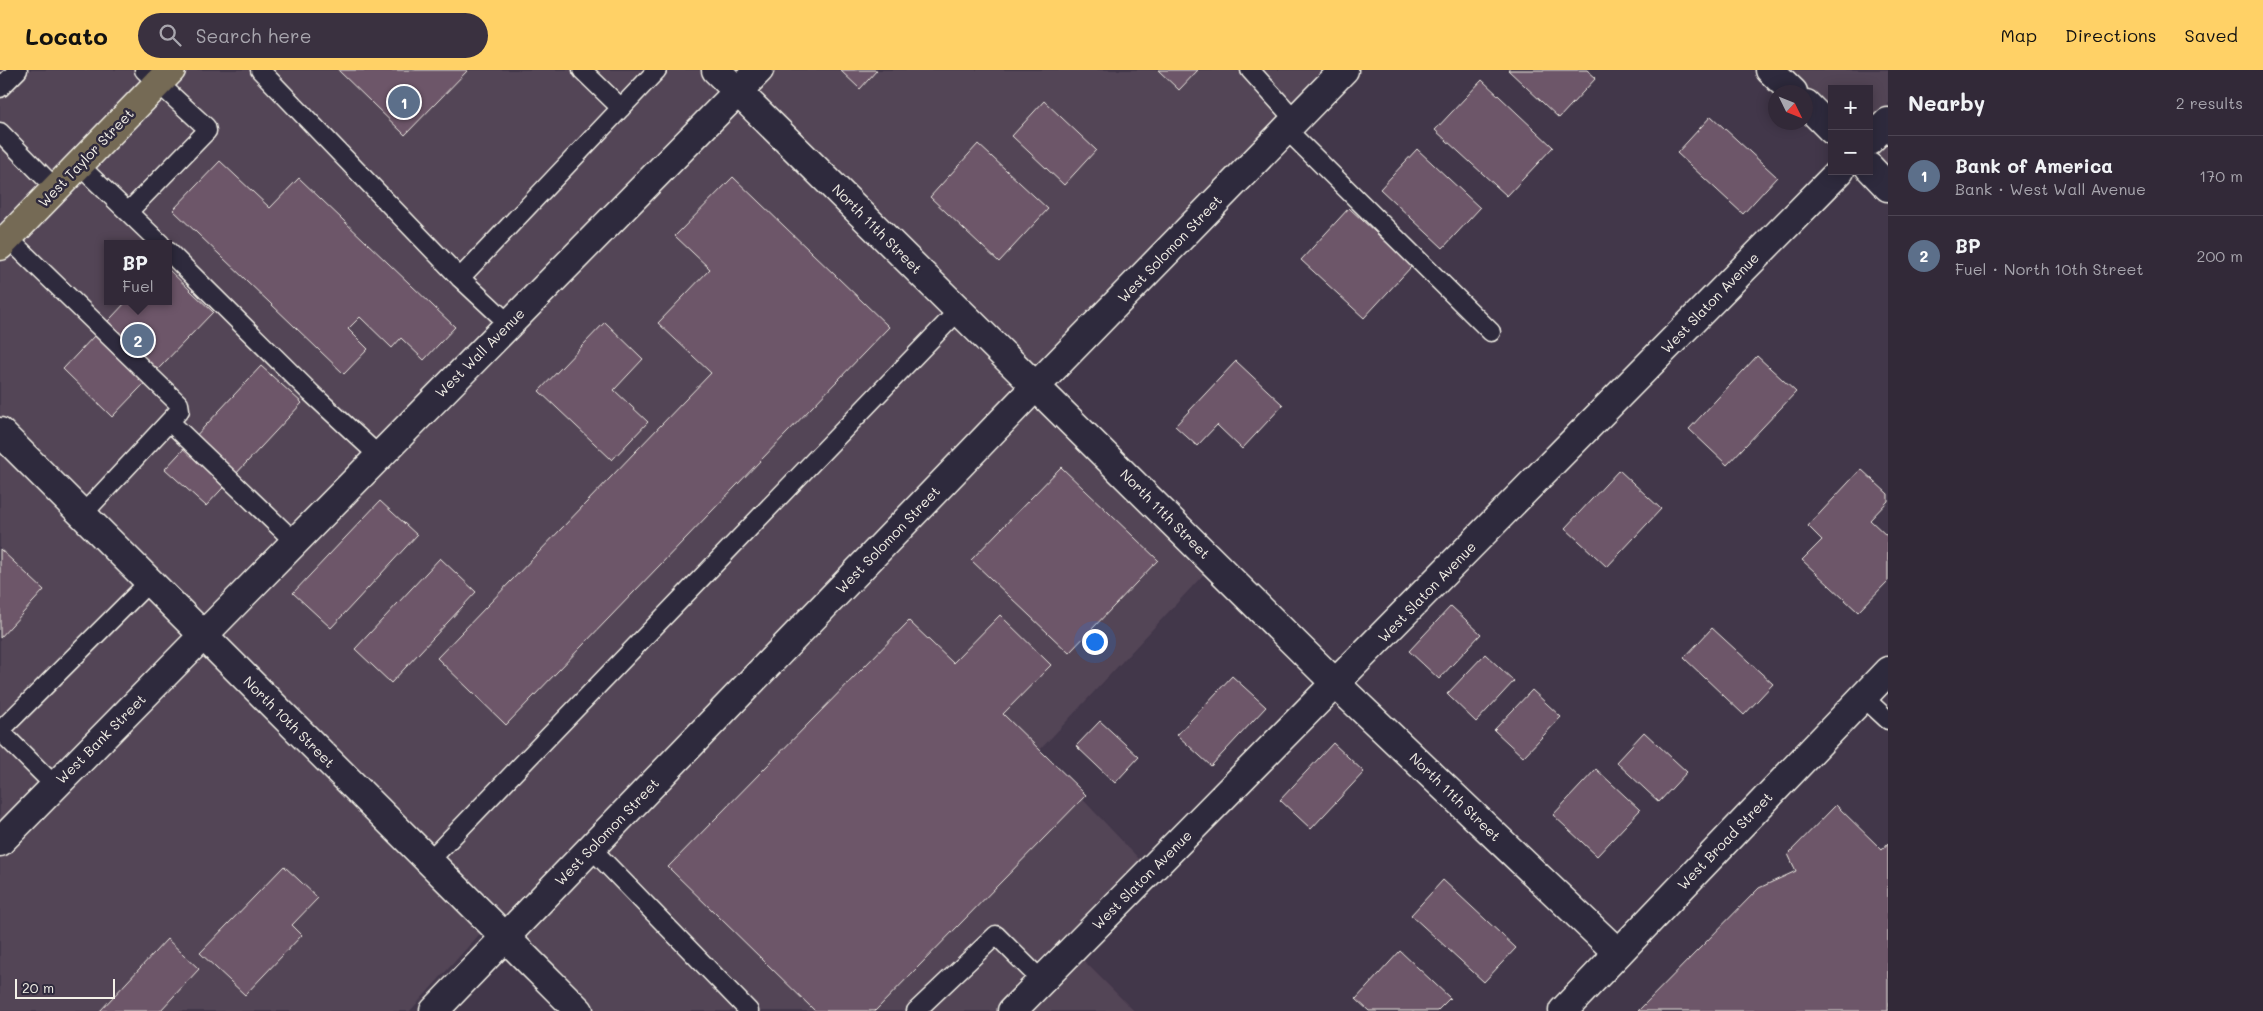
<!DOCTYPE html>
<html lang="en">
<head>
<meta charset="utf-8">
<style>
  body { margin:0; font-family:Mali,sans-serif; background:#3a3140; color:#f1f3f6 }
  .controls { position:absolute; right:15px; top:15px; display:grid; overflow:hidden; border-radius:0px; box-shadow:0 2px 12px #0003 }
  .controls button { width:45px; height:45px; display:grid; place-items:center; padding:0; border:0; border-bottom:1px solid #4d4553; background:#322938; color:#f1f3f6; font:25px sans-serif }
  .compass { position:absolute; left:1768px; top:15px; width:45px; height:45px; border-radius:50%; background:#322938; box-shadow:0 2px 12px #0003; rotate:133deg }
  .scale { position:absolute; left:15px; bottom:12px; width:100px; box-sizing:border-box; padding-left:5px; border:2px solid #f4f1e8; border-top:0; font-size:14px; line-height:18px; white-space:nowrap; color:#f4f1e8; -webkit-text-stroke:4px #2f2a3d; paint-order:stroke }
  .you { position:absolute; left:1094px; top:571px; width:18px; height:18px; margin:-12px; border:4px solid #fff; border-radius:50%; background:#1a73e8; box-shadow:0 0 0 8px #1a73e833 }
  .badge { display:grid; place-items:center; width:32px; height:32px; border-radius:50%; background:#ffd166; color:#fff; font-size:16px; font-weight:700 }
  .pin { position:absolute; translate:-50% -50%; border:2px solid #fff; box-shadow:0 1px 5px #0006 }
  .popup { position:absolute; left:104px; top:170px; width:68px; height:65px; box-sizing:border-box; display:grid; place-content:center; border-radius:0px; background:#322938; filter:drop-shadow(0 1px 4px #0005); font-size:16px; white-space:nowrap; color:#a8a6ae }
  .popup b { font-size:19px; color:#f1f3f6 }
  .popup::after { content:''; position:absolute; left:50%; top:100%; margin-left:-10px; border:10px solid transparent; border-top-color:#322938 }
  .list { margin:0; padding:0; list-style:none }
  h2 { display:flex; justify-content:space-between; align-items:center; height:65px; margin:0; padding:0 20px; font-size:21px }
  h2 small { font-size:16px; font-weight:400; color:#a8a6ae }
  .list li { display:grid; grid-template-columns:32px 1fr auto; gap:15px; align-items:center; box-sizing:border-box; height:80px; padding:0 20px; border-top:1px solid #4d4553 }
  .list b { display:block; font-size:19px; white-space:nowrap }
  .list p { margin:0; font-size:16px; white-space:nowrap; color:#a8a6ae }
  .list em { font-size:16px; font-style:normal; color:#a8a6ae }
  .icon { flex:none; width:28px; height:28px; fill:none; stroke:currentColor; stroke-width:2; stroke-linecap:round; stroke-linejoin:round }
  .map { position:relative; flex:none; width:1888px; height:941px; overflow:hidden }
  header { display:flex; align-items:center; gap:30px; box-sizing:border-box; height:70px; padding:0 25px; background:#ffd166; color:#111 }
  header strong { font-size:24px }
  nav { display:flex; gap:28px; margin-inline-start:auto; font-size:18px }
  .search { width:350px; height:45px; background:#3a3140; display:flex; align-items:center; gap:12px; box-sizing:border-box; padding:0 18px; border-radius:28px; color:#a8a6ae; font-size:19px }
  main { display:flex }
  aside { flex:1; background:#322938 }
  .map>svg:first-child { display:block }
  .built { fill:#524456; fill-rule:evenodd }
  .building { fill:#6d5669; stroke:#f4f1e8 }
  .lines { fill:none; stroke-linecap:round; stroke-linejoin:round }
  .lane-casing { stroke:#f4f1e8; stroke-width:21 }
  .street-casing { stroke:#f4f1e8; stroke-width:31 }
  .primary-casing { stroke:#f4f1e8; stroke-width:31 }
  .lane { stroke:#2f2a3d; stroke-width:18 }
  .street { stroke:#2f2a3d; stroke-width:28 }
  .primary { stroke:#756b55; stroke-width:28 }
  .labels { text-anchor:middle; stroke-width:5; stroke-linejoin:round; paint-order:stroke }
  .street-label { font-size:14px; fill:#f4f1e8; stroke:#2f2a3d }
</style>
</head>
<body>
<header>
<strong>Locato</strong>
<div class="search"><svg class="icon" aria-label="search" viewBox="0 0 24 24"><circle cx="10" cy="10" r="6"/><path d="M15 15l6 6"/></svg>Search here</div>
<nav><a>Map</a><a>Directions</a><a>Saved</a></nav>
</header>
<main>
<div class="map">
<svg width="1888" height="941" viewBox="0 0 1888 941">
  <rect width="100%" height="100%" fill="#42374a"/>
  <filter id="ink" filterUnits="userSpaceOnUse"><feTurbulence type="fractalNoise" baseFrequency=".02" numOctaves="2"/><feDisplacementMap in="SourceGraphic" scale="10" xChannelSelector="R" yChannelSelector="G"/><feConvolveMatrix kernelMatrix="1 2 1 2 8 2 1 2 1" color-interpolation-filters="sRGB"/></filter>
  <g filter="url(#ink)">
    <g class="built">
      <path d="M0,0H1326L1031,315L1218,489L1038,682L1143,793L1067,874L1134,941H589L495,847L410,941H0ZM108,174H168V231H108Z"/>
      <polygon points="1758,0 1888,0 1888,126 1869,101 1869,19 1832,19 1832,72"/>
    </g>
    <g class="building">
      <polygon points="338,0 468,0 405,65"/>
      <polygon points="840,0 877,0 860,19"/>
      <polygon points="1158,0 1198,0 1179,20"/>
      <polygon points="1508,0 1587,0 1596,8 1559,48"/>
      <polygon points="1482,10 1553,77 1507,126 1435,60"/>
      <polygon points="1044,31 1096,80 1064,115 1012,66"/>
      <polygon points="1711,46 1777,107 1743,144 1677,83"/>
      <polygon points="978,74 1048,139 999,192 930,127"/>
      <polygon points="1417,79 1480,138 1443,178 1380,119"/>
      <polygon points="220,91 270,138 299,108 455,257 424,290 401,268 392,278 360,247 348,259 368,279 344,304 173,140"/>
      <polygon points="733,107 889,257 506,655 437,588 711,303 658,253 710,199 675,166"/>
      <polygon points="1349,138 1412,196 1364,248 1301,190"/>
      <polygon points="168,199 213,242 112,347 63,299 127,231 168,231"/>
      <polygon points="605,252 643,289 614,320 648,352 612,390 539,321"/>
      <polygon points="1757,286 1796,322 1727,395 1689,359"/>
      <polygon points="1236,291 1283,335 1242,379 1217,355 1197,376 1175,356"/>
      <polygon points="261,296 302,333 206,436 165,399"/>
      <polygon points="1061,397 1158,490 1069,583 971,490"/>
      <polygon points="1861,399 1888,424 1888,431 1870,450 1888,467 1888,511 1858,542 1802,490 1822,470 1808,456"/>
      <polygon points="1619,400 1661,439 1607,497 1565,458"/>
      <polygon points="380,431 417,465 331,558 293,523"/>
      <polygon points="0,479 44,520 0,568"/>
      <polygon points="440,488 476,522 391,613 355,579"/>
      <polygon points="1451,536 1481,564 1439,609 1409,581"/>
      <polygon points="1000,545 1051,595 1003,644 1086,725 875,941 815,941 668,797 909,551 953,593"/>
      <polygon points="1712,558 1773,614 1744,645 1684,588"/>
      <polygon points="1485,584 1514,611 1476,652 1447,624"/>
      <polygon points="1232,606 1266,637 1211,696 1177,665"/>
      <polygon points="1532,620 1561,647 1523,687 1494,660"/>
      <polygon points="1100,651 1139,687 1115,713 1076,676"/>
      <polygon points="1644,662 1687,702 1659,732 1616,692"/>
      <polygon points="1333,673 1364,702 1311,759 1280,730"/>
      <polygon points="1596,699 1640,740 1597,786 1553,745"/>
      <polygon points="1836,735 1882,780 1888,773 1888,941 1638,941 1759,818 1796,801 1788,784"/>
      <polygon points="284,796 318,828 292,855 302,865 245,925 200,883"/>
      <polygon points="1443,810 1516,878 1484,912 1411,845"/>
      <polygon points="167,869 199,899 160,941 100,941"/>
      <polygon points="1400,881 1450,928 1437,941 1369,941 1356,929"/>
    </g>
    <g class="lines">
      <defs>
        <g id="lane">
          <polyline points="260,0 460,208"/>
          <polyline points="582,0 621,38"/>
          <polyline points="1250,0 1295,50"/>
          <polyline points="0,18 18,0"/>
          <polyline points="1286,59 1491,262"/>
          <polyline points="0,62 56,119"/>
          <polyline points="79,95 161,174"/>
          <polyline points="128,142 207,61 206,57 144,0"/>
          <polyline points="8,168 179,334 180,340 82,445"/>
          <polyline points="168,181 311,323 379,386"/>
          <polyline points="509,254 460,208 657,0"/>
          <polyline points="170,352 295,472"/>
          <polyline points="1862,626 1888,650"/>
          <polyline points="55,716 0,661 149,512"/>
          <polyline points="591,778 749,941"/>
          <polyline points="429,791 959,240"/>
          <polyline points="916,941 996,865 1042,911"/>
        </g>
        <g id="street">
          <polyline points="716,0 1336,614 1618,883"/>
          <polyline points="1770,0 1793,22"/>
          <polyline points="1806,34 1832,60"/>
          <polyline points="1869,71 1888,52"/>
          <polyline points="1869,97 1888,117"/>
          <polyline points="0,362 579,941"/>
          <polyline points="0,772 759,0"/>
          <polyline points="434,941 1036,316 1344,0"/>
          <polyline points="1012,941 1840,101"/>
          <polyline points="1563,941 1888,601"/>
        </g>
        <polyline id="primary" points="0,176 171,0"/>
      </defs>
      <use href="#lane" class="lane-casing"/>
      <use href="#street" class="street-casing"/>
      <use href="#primary" class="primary-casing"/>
      <use href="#lane" class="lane"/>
      <use href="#street" class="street"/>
      <use href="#primary" class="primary"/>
    </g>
  </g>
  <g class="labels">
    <g class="street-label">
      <text transform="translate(86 88) rotate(-46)" y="5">West Taylor Street</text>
      <text transform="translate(877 159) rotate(45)" y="5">North 11th Street</text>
      <text transform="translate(1170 179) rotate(-46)" y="5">West Solomon Street</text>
      <text transform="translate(1710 233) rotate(-46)" y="5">West Slaton Avenue</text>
      <text transform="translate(480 283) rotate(-45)" y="5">West Wall Avenue</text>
      <text transform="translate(1165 444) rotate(45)" y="5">North 11th Street</text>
      <text transform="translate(888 470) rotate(-46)" y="5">West Solomon Street</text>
      <text transform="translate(1427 522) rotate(-46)" y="5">West Slaton Avenue</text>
      <text transform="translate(289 652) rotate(45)" y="5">North 10th Street</text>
      <text transform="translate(101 669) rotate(-45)" y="5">West Bank Street</text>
      <text transform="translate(1455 727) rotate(44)" y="5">North 11th Street</text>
      <text transform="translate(607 762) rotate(-46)" y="5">West Solomon Street</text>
      <text transform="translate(1725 771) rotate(-46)" y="5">West Broad Street</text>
      <text transform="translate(1142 810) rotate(-45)" y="5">West Slaton Avenue</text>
    </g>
  </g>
</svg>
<div class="controls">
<button>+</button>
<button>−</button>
</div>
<svg class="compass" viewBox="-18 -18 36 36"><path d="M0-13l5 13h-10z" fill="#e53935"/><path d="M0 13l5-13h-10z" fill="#a8a6ae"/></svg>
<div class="scale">20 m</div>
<div class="you"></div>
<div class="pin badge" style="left:404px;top:32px;background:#5c6f8a">1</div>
<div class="pin badge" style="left:138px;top:270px;background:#5c6f8a">2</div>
<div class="popup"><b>BP</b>Fuel</div>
</div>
<aside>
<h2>Nearby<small>2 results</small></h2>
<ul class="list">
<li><span class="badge" style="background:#5c6f8a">1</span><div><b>Bank of America</b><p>Bank · West Wall Avenue</p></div><em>170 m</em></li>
<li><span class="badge" style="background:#5c6f8a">2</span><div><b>BP</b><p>Fuel · North 10th Street</p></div><em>200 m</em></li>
</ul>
</aside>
</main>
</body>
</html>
